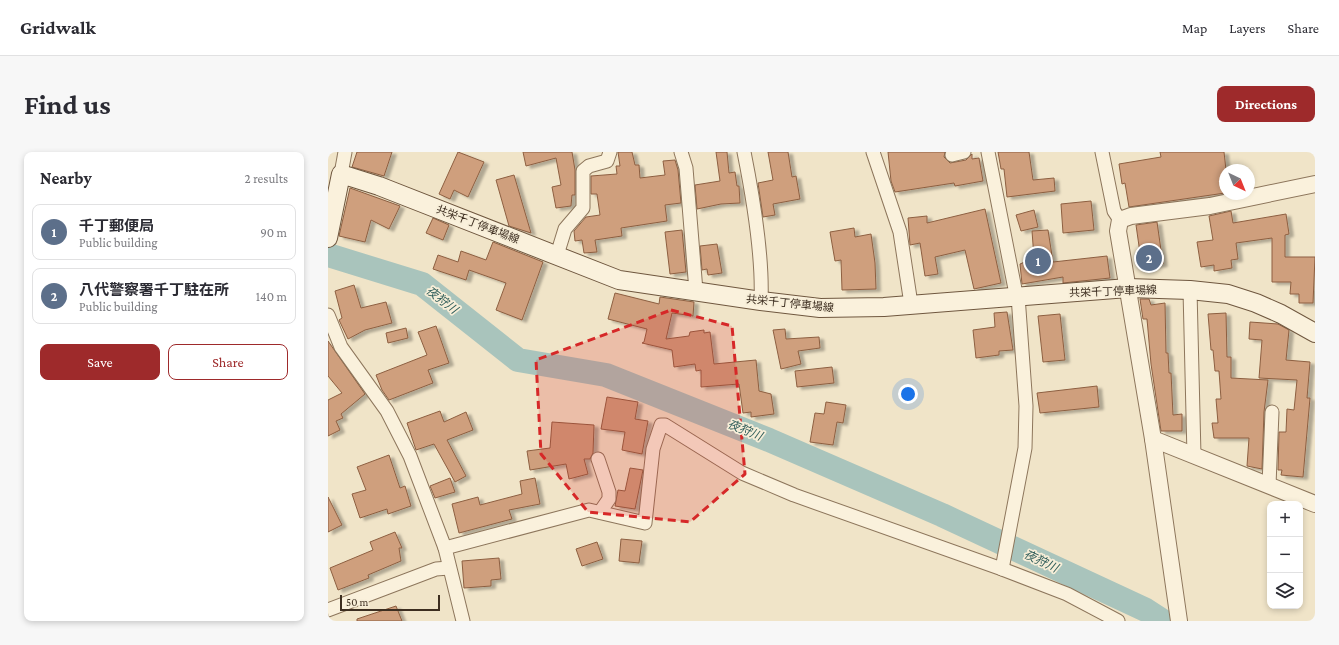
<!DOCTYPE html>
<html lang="en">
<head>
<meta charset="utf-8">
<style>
  body { margin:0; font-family:"Crimson Pro","Noto Sans JP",serif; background:#f7f7f7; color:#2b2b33 }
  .controls { position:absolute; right:12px; bottom:12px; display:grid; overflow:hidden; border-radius:8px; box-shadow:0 2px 6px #0003 }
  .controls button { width:36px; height:36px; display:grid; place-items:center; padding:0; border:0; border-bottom:1px solid #e1e1e2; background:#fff; color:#2b2b33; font:20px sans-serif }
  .compass { position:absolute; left:891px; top:12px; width:36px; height:36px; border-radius:50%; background:#fff; box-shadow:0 2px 6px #0003; rotate:137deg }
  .scale { position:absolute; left:12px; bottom:10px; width:100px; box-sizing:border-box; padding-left:4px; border:2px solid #3d2e20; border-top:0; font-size:11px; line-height:14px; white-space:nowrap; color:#3d2e20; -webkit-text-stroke:3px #f7eed8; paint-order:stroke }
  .you { position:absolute; left:580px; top:242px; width:14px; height:14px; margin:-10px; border:3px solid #fff; border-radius:50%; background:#1a73e8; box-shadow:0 0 0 6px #1a73e833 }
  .badge { display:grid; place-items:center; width:26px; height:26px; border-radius:50%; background:#9e2a2b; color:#fff; font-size:13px; font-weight:700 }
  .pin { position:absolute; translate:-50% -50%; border:2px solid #fff; box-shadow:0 1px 4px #0006 }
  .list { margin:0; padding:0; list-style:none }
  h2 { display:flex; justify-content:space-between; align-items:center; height:52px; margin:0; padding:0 16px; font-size:17px }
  h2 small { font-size:13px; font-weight:400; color:#7c7c81 }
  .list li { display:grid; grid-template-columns:26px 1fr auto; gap:12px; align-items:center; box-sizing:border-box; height:56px; margin:0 8px 8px; padding:0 8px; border:1px solid #e1e1e2; border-radius:8px }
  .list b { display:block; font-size:15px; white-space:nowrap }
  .list p { margin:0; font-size:13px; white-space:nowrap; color:#7c7c81 }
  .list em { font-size:13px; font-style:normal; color:#7c7c81 }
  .actions { display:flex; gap:8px; padding:12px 16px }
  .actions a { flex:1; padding:9px 0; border:1px solid #9e2a2b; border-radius:8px; text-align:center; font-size:14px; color:#9e2a2b }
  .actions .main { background:#9e2a2b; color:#fff }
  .icon { flex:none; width:22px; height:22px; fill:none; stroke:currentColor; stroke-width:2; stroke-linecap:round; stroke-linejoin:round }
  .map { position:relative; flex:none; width:987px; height:469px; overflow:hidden; border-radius:8px }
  header { display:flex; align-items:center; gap:24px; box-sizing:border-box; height:56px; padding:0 20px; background:#fff; border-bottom:1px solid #e1e1e2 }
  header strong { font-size:19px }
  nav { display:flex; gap:22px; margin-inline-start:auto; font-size:14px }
  .intro { display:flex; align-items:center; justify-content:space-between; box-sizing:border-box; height:96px; padding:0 24px }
  h1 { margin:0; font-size:28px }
  .button { padding:10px 18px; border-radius:8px; background:#9e2a2b; color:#fff; font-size:14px; font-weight:700 }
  main { display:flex; gap:24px; padding:0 24px }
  aside { flex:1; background:#fff; border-radius:8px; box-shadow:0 2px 6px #0003 }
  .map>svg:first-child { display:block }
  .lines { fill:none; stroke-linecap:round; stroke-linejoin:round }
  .river { stroke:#a9c4bc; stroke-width:24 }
  .building { fill:#cf9f7d; stroke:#8d5f41; filter:url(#shadow) }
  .minor-casing { stroke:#8d765c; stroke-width:15 }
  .tertiary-casing { stroke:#8d765c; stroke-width:18 }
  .secondary-casing { stroke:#6f573f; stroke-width:20 }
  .minor { stroke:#faf1dc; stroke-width:13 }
  .tertiary { stroke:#faf1dc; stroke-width:16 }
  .secondary { stroke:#faf1dc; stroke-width:18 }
  .marked { fill:#d62828; fill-opacity:0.2; stroke:#d62828; stroke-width:3; stroke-dasharray:8 5; stroke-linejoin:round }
  .labels { text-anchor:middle; stroke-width:3.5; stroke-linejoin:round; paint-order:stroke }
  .street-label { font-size:11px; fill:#3d2e20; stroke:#f7eed8 }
  .water-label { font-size:12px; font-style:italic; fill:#2f5d5a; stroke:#f7eed8 }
</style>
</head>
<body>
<header>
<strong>Gridwalk</strong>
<nav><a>Map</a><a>Layers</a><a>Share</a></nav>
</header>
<div class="intro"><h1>Find us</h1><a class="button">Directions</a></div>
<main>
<aside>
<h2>Nearby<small>2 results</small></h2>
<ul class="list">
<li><span class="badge" style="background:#5c6f8a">1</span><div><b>千丁郵便局</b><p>Public building</p></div><em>90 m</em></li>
<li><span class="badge" style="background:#5c6f8a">2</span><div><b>八代警察署千丁駐在所</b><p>Public building</p></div><em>140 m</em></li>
</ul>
<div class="actions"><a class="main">Save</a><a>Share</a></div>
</aside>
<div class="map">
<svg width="987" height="469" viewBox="0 0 987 469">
  <defs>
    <filter id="shadow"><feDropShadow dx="4.5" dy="2.5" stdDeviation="1" flood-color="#0004"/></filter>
  </defs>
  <rect width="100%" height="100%" fill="#f0e4c8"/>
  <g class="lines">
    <polyline class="river" points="0,103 94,132 190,208 278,223 441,288 614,363 818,458 835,469"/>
  </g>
  <g class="building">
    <polygon points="29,0 64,0 56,24 24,15"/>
    <polygon points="130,0 156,10 140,45 126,38 122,47 111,42"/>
    <polygon points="195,0 244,0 247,18 247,43 244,43 243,54 228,56 224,35 233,33 228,6 198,14"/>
    <polygon points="290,0 304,0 307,13 311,13 312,26 337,23 335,9 347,8 350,18 353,51 337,53 339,69 293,76 294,84 267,88 269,100 256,101 254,88 247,89 246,79 258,65 272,63 269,42 263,42 263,24 289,22 288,14 292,14"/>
    <polygon points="388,0 399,0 401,21 407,20 409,34 411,34 412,51 393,52 369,57 367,33 392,29"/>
    <polygon points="440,0 460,0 464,25 468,24 472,47 445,52 447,63 435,65 430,31 445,28"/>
    <polygon points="560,0 617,0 616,5 622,11 638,8 644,2 644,7 651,6 655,29 627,34 626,31 567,40 563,29"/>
    <polygon points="670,0 701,0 705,28 726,26 727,39 679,45 676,17 673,17"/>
    <polygon points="832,0 896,0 898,18 897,41 801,55 797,31 794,32 791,12 833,5"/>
    <polygon points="186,23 203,81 181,74 168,28"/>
    <polygon points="22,36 72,54 61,77 43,68 37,90 11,84"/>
    <polygon points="763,49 766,78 735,81 733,52"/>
    <polygon points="657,57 673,131 646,137 637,98 607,105 610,122 597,124 592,91 582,93 580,66 599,64 599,71"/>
    <polygon points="706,58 710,75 693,79 688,63"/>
    <polygon points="903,59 905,71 958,62 961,82 957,83 957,105 987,105 985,151 971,151 971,142 962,142 963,130 944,130 944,86 908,91 910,107 903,108 904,116 886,119 886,113 873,115 869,90 885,88 881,64"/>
    <polygon points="105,66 121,73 115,88 98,81"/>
    <polygon points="829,70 835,112 814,115 808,73"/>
    <polygon points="526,76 527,85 543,82 547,111 548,137 514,138 513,108 507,109 502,80"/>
    <polygon points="354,78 358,120 342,122 337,80"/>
    <polygon points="720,78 725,110 779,104 782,126 735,131 735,125 694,132 692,112 706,106 704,79"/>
    <polygon points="165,90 215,110 194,168 168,158 178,131 141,118 138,128 105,117 110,103 130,110 133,99 158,108"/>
    <polygon points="389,92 394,121 380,123 379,117 374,118 372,94"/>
    <polygon points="26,133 33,156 58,150 64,171 37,178 20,187 11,168 14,166 7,139"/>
    <polygon points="287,141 331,152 332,145 366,150 365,164 344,161 338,187 361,184 362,180 376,178 376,181 382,180 386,212 428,208 431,239 443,242 446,262 423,265 423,260 415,261 411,232 373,235 373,218 368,219 367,212 346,215 344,198 314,191 316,190 319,177 280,167"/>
    <polygon points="812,147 821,147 823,153 837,151 838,201 840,201 841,221 843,221 845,263 854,262 854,279 833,279 823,212 819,167 815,167"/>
    <polygon points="679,160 685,198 671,199 671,203 648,206 645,178 667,175 666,161"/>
    <polygon points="898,161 899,205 903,205 903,226 940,228 936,260 934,317 919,314 921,286 886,286 884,271 890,271 888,247 893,247 891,219 887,219 885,198 883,198 880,162"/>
    <polygon points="732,162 737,208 715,210 710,164"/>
    <polygon points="922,170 950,172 961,178 958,208 982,210 979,246 982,246 975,325 953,323 954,318 950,318 951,280 958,280 959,257 966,258 969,228 931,226 934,188 921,187"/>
    <polygon points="108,174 121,211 100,218 105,231 61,248 54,238 48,223 99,203 90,180"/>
    <polygon points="78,176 80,186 60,191 58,181"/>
    <polygon points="457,177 458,187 491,185 492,196 470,199 473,212 453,217 445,178"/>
    <polygon points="0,189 37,242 13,262 15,266 8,269 12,278 0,284 0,248 14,241 0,224"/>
    <polygon points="504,215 506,231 469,235 467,219"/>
    <polygon points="769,234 771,255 712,261 709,241"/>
    <polygon points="279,245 310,250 307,267 320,269 314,302 294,298 297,280 273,277"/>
    <polygon points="498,250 518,253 515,271 509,270 505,293 482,290 487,261 496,262"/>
    <polygon points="112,259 116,270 138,260 145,278 119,288 138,324 127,330 106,292 88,298 79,271"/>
    <polygon points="224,270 266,273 265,301 262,307 256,307 260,322 241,327 238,312 202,318 199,299 222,296"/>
    <polygon points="61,303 72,336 77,334 83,354 60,362 59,357 32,366 24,342 38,338 29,315"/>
    <polygon points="302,316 315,318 307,357 287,354 290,338 297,339"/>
    <polygon points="122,326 127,340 107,346 102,334"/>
    <polygon points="207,326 212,352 181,358 184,367 131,381 124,352 150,345 152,353 194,342 192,329"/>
    <polygon points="0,345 14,373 0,380"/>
    <polygon points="67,380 74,396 71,396 73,409 40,423 41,426 10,438 2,416 45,398 42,390"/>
    <polygon points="293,387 314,389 311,411 291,409"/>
    <polygon points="269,390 275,407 254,414 248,397"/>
    <polygon points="171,406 173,427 163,428 163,434 136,436 134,409"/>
    <polygon points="68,454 74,469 29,469 29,467"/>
  </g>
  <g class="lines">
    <defs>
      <g id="minor">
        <polyline points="353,0 358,16 368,139"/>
        <path d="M416,0C425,45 435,103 433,149"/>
        <polyline points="545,0 572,80 583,152"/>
        <polyline points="660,0 687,137 690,144 698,254 697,296 674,417"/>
        <polyline points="774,0 786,59 792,68"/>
        <polyline points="624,3 636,0"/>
        <polyline points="13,22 17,0"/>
        <polyline points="229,103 237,77 255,56 255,19 261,14 279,9 282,0"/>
        <polyline points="862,138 866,304"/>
        <polyline points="0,163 13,195 59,259 82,304 117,396 135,469"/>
        <polyline points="270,307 281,340 281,347 272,360"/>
        <polyline points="941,333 944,260"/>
        <polyline points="117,396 261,358 317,371 325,297 333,273 337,273 414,321 466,343 674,417 739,442 790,469"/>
        <polyline points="0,458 108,417 121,416"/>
      </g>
      <g id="tertiary">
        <polyline points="825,287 987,352"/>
        <polyline points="851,469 825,287 790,79 792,68 803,64 882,54 987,32"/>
      </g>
      <polyline id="secondary" points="0,86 13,22 51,34 291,128 433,149 492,156 556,155 800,136 862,138 900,142 928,151 953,162 987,181"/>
    </defs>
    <use href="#minor" class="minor-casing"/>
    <use href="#tertiary" class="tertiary-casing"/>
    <use href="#secondary" class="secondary-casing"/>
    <use href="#minor" class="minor"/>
    <use href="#tertiary" class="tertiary"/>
    <use href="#secondary" class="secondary"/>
  </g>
  <path class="marked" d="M343,158L404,174L417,322L362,370L260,360L213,302L208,208Z"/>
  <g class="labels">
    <g class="street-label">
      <text transform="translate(150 72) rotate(21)" y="4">共栄千丁停車場線</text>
      <text transform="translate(785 139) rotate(-2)" y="4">共栄千丁停車場線</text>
      <text transform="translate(462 151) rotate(6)" y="4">共栄千丁停車場線</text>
    </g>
    <g class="water-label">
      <text transform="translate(114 148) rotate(38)" y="4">夜狩川</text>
      <text transform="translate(417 278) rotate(22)" y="4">夜狩川</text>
      <text transform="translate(713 409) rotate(25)" y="4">夜狩川</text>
    </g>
  </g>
</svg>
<div class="controls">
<button>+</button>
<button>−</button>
<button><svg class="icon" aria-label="layers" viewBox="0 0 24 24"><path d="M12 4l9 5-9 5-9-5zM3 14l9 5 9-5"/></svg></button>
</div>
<svg class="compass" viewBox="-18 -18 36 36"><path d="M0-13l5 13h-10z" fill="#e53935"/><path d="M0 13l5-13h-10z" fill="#7c7c81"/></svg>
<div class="scale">50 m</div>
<div class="you"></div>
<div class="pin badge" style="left:710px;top:109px;background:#5c6f8a">1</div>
<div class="pin badge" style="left:821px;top:106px;background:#5c6f8a">2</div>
</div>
</main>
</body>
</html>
